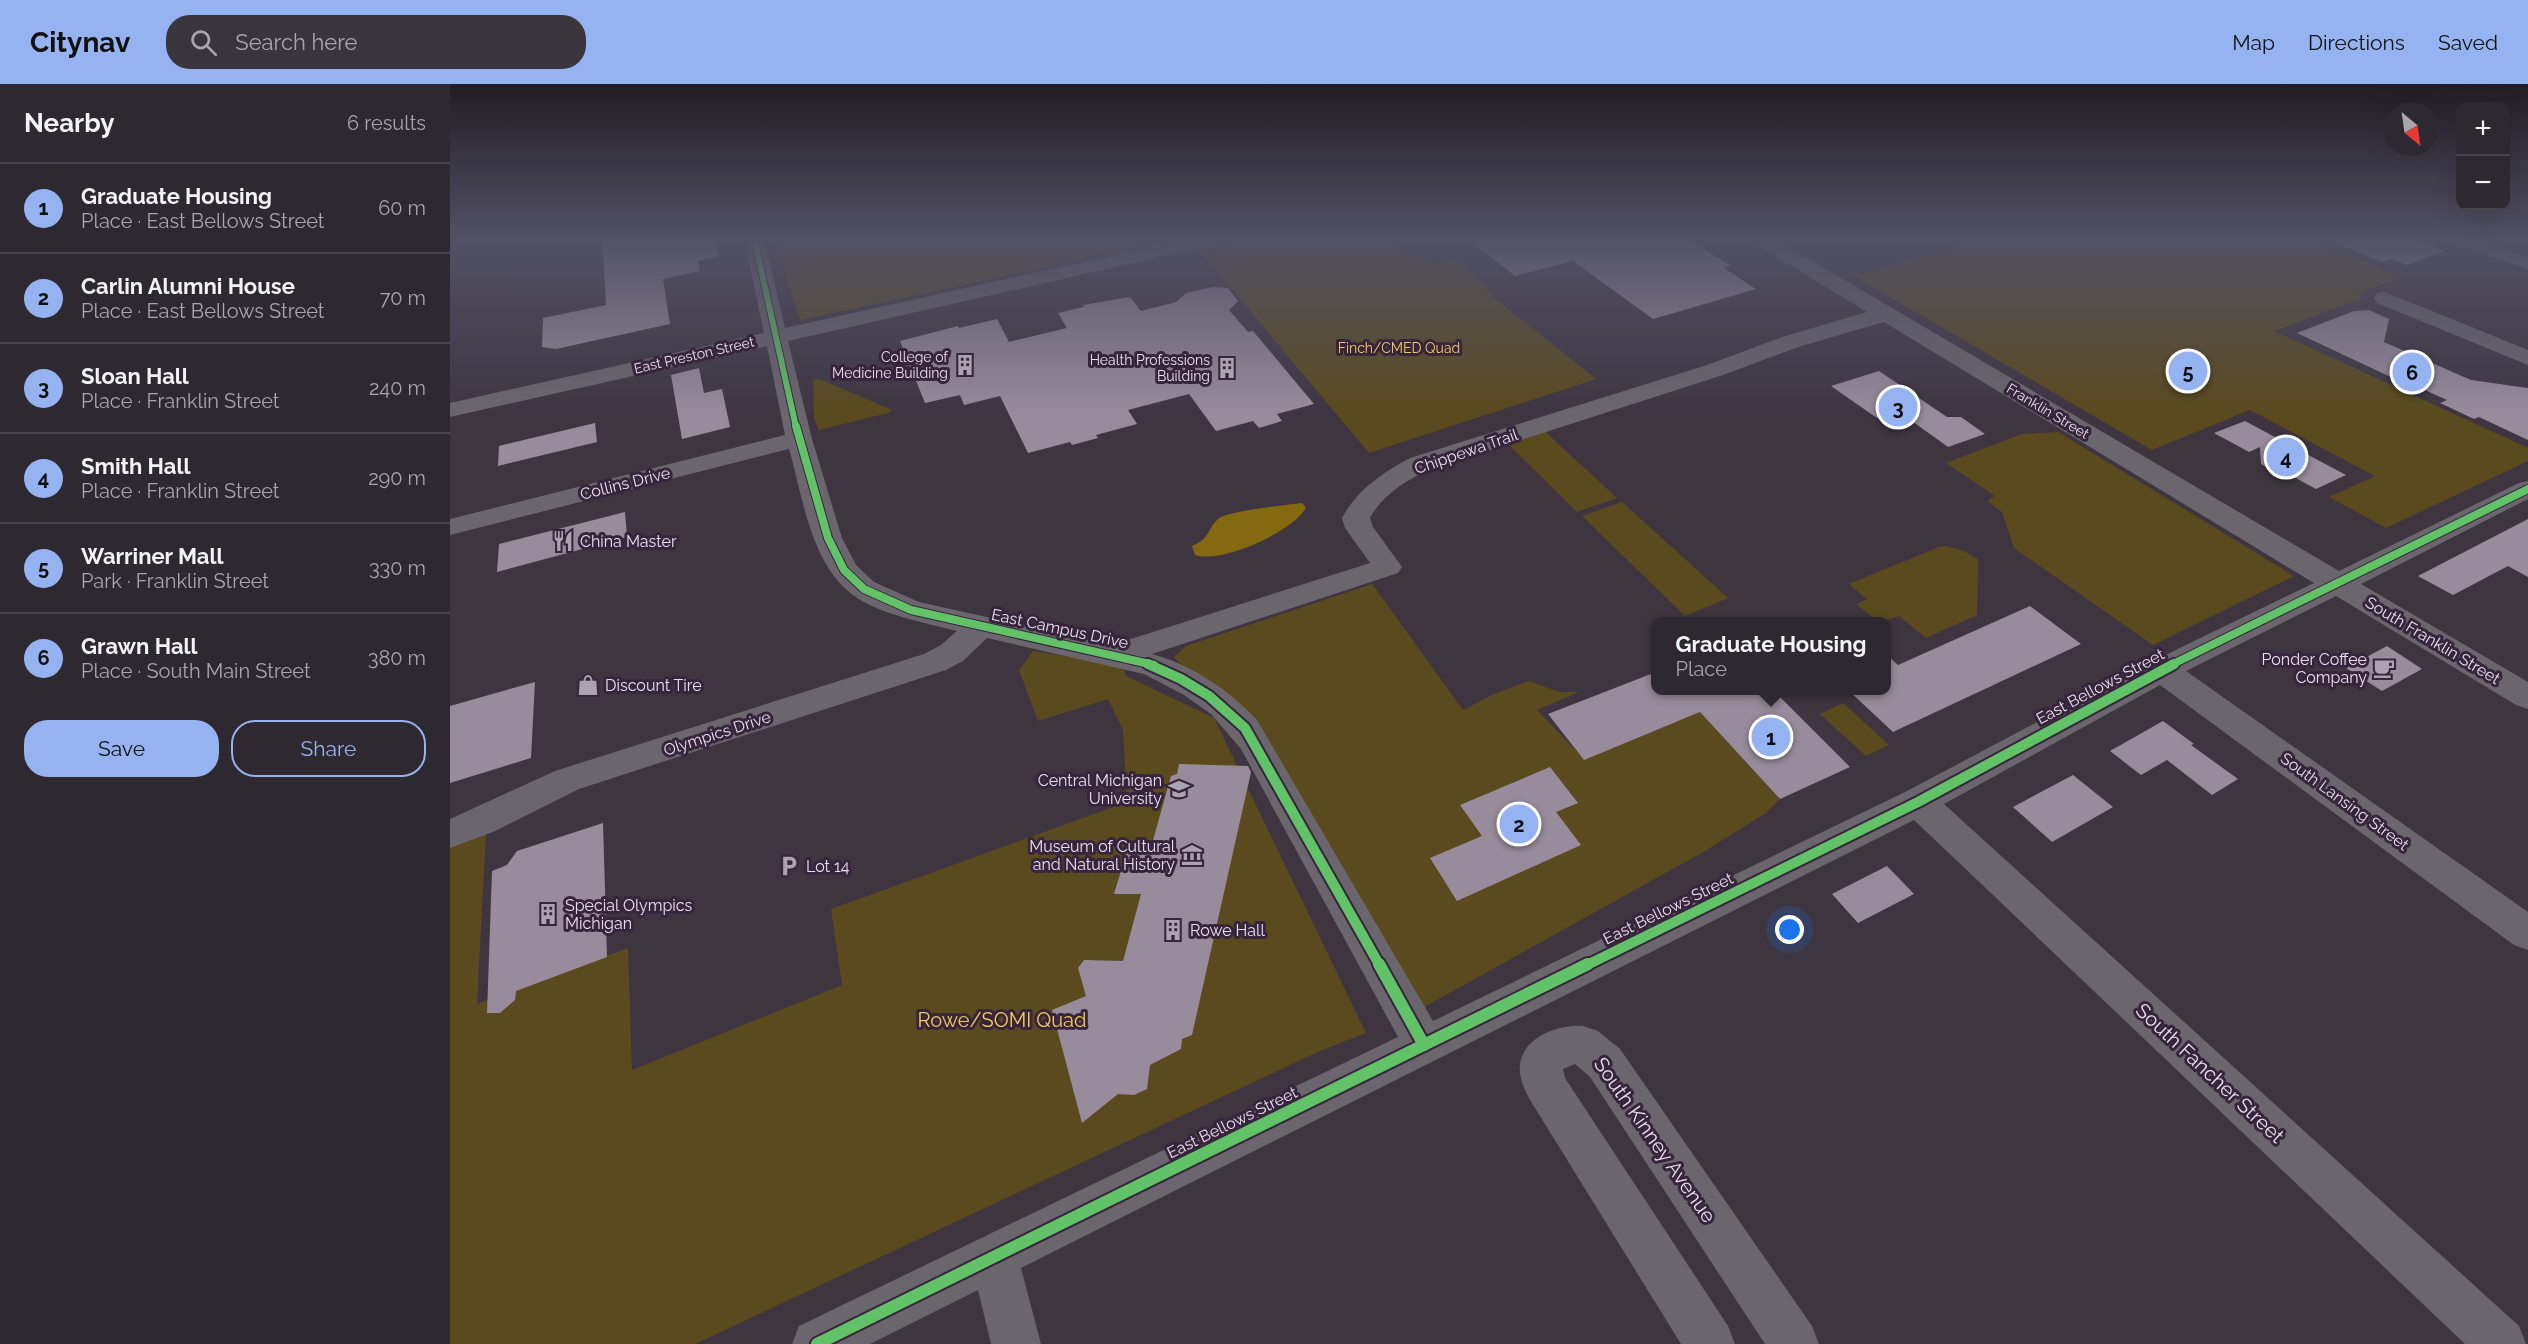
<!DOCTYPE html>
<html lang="en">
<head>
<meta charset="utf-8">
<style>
  body { margin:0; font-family:Raleway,sans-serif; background:#3a343d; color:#f1f3f6 }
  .controls { position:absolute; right:18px; top:18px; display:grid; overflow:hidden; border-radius:12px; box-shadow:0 6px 24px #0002 }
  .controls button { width:54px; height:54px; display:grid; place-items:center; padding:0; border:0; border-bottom:2px solid #49444d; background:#2e2831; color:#f1f3f6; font:30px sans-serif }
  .compass { position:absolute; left:1934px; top:18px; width:54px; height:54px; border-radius:50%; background:#2e2831; box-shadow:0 6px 24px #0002; rotate:151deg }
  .you { position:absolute; left:1340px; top:846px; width:21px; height:21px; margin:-15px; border:4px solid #fff; border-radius:50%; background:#1a73e8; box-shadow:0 0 0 9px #1a73e833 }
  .badge { display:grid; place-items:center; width:39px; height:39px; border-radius:50%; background:#95b2f1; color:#111; font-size:20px; font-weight:700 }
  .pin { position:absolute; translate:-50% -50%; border:3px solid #fff; box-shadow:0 2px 6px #0006 }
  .popup { position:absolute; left:1201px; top:533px; width:240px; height:78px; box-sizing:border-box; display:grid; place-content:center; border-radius:12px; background:#2e2831; filter:drop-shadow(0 2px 4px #0005); font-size:20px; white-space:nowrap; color:#a7a6ab }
  .popup b { font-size:22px; color:#f1f3f6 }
  .popup::after { content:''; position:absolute; left:50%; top:100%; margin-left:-12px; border:12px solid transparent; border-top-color:#2e2831 }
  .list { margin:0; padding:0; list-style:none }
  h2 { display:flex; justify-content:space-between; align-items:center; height:78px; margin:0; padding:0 24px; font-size:26px }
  h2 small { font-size:20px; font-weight:400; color:#a7a6ab }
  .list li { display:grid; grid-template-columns:39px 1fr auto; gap:18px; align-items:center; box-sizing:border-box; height:90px; padding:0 24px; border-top:2px solid #49444d }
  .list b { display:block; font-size:22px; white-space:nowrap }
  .list p { margin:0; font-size:20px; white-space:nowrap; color:#a7a6ab }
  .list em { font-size:20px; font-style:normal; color:#a7a6ab }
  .actions { display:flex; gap:12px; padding:18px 24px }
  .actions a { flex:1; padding:14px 0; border:2px solid #95b2f1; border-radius:24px; text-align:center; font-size:21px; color:#95b2f1 }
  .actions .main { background:#95b2f1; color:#111 }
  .icon { flex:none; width:33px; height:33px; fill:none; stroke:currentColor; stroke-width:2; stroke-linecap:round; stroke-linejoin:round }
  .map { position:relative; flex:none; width:2078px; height:1260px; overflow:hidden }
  header { display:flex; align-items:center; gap:36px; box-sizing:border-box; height:84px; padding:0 30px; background:#95b2f1; color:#111 }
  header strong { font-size:28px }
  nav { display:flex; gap:33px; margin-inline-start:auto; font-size:21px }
  .search { width:420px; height:54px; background:#3a343d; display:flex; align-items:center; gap:15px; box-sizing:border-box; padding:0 21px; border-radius:24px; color:#a7a6ab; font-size:22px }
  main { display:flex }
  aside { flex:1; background:#2e2831 }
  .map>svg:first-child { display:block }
  .green { fill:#5b4a1e }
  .water { fill:#856911 }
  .building { fill:#988c9c }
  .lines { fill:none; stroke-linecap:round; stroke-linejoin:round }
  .minor { fill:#6b666d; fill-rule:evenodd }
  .cycleway-far3-casing { stroke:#36253c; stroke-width:8 }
  .cycleway-far2-casing { stroke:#36253c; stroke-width:10 }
  .cycleway-far1-casing { stroke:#36253c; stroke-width:14 }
  .cycleway-casing { stroke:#36253c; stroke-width:16 }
  .cycleway-far3 { stroke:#61c268; stroke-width:6 }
  .cycleway-far2 { stroke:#61c268; stroke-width:8 }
  .cycleway-far1 { stroke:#61c268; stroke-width:10 }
  .cycleway { stroke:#61c268; stroke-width:12 }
  .labels { text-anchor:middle; stroke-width:6; stroke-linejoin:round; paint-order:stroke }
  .far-park-label { font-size:14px; fill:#f4ca58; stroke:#36253c }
  .far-street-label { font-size:14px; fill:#e8deed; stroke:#36253c }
  .far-poi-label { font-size:14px; fill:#e8deed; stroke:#36253c; text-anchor:end }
  .street-label { font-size:16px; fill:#e8deed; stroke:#36253c }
  .poi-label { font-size:16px; fill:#e8deed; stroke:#36253c; text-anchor:start }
  .near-park-label { font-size:20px; fill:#f4ca58; stroke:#36253c }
  .near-street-label { font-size:20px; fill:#e8deed; stroke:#36253c }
</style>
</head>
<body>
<header>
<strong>Citynav</strong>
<div class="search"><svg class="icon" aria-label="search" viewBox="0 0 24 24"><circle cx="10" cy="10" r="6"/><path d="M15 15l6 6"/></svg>Search here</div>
<nav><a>Map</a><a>Directions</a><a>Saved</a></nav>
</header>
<main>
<aside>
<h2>Nearby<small>6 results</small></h2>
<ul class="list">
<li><span class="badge">1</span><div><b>Graduate Housing</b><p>Place · East Bellows Street</p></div><em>60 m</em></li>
<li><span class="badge">2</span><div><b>Carlin Alumni House</b><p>Place · East Bellows Street</p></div><em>70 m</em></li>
<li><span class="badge">3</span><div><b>Sloan Hall</b><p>Place · Franklin Street</p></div><em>240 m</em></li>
<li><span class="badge">4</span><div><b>Smith Hall</b><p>Place · Franklin Street</p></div><em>290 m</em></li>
<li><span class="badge">5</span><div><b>Warriner Mall</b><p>Park · Franklin Street</p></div><em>330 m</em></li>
<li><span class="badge">6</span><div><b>Grawn Hall</b><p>Place · South Main Street</p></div><em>380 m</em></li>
</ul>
<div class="actions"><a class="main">Save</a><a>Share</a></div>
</aside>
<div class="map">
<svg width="2078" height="1260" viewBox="0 0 2078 1260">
  <rect width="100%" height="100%" fill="#3e3541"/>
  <g class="green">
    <polygon points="324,154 733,154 350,236"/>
    <polygon points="811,154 929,154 984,181 1004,176 1030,197 1047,216 1146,295 919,369 750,167"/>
    <polygon points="1535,154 1857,154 1952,193 1907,210 1913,214 1824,247 2078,364 2078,377 1936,444 1879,413 1925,392 1800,326 1702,366 1404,192"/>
    <polygon points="366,295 372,296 442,326 438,329 369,346 364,334 363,297"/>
    <polygon points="1095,347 1103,355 1167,414 1127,428 1057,359"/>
    <polygon points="1608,348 1844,492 1703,561 1564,464 1552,428 1537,417 1545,412 1496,379 1572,350"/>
    <polygon points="1172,418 1278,514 1235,532 1132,432"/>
    <path d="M1496,462L1514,467L1528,475L1527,531L1476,554L1449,532C1426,541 1424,534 1406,520L1417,515L1399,500L1489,463Z"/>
    <polygon points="922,500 1013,626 1044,610 1079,597 1109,608 1129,608 1087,626 1134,675 1250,628 1330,715 1316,729 1255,767 958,932 815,676 724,573 736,562"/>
    <polygon points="583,567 672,581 676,592 764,634 916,949 872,966 245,1260 0,1260 0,763 36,750 27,920 178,864 182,986 392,901 381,825 677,718 673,646 658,615 588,637 569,586"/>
    <polygon points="1393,619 1439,661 1416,672 1370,630"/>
  </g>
  <path class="water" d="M852,419L856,424C842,448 772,480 745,471L742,462C760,455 756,447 768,435C776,427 838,421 852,419Z"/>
  <g class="building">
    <polygon points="152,154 265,154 269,172 248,177 250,187 213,195 220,240 106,265 92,263 93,234 156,221"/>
    <polygon points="1016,154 1236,154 1281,182 1274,184 1306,205 1203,235 1123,177 1065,192"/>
    <polygon points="1874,154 1959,154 1995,167 1957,181 1941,175 1932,178"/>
    <polygon points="763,203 778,204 788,217 779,226 798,248 803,247 864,320 827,330 832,337 809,344 803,337 766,347 739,310 678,326 687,340 646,351 648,354 622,361 620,358 578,369 550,312 514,321 510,311 475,319 450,257 508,242 509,244 547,235 559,258 617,244 608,229 634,223 633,221 680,213 691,227 726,218 736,209"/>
    <polygon points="1919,226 1939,235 1934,258 2021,296 2078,304 2078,356 2029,333 2024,335 1990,319 1997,316 1948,294 1945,295 1847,249 1904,227"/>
    <polygon points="249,284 254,309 272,305 280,343 232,355 221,291"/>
    <polygon points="1429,287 1497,333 1511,333 1535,350 1498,363 1448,327 1427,334 1381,302"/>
    <polygon points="1795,337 1808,344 1896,391 1866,405 1838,390 1826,389 1811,380 1810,363 1799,368 1764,349"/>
    <polygon points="145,339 147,358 48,382 49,362"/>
    <polygon points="175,428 177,453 47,488 49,460"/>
    <polygon points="2078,435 2078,493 2058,482 2003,511 1968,492"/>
    <polygon points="1580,522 1631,560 1443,648 1398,606 1437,606 1437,571 1448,581"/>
    <polygon points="1937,562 1972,585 1932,607 1896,584"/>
    <polygon points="1206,588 1206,606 1323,606 1400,683 1330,715 1250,628 1134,676 1098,630"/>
    <polygon points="85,598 81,674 0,699 0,622"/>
    <polygon points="1713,637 1744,660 1741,661 1788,695 1762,711 1717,676 1691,691 1660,667"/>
    <polygon points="729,680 798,682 801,688 742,951 732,955 731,965 700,981 697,1005 684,1011 668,1010 632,1039 602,926 636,912 628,884 634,876 673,877 691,810 664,810 677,767 700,767 721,692 727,690"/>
    <polygon points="1100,683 1128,719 1106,728 1131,761 1007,817 980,774 1032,752 1010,721"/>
    <polygon points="1623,691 1663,723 1602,758 1563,723"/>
    <polygon points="153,739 157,873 66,907 65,916 50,929 37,929 42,787 57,781 67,767"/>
    <polygon points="1437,782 1464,810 1408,839 1382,810"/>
  </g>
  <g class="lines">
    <g class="minor">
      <path d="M294,154H314L335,244L742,154H778L775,158L768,160L338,257L362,355L392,454L406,481L424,498L469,518L662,561L920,479L895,444L892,434C906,407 933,388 960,374L1257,281L1332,253L1417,228L1302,158L1299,154H1323L1889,487L2069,399L2078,397V415L1911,500L2078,598V625L2066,621L1886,512L1736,587L2078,828V866L2064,861L1710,601L1494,720L2069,1242L2076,1260H2015L1464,736L571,1184L591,1260H541L528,1206L420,1260H342L349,1242L948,953L791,665L761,630L734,611L694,590L537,554L513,577L496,586L129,705L43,748L0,764V735L105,687L474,570L491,561L507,547C476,539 428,530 403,511C360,479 353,413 339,365L0,451V435L335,351L317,262L0,333V319L314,249ZM1434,238L1864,499L1701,578L1455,708L983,937L807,636C779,606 742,581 702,570L948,489L952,483L923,443L920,434C931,412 957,396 978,386L1273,291L1348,263Z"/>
      <polygon points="1999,154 2027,154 2078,173 2078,186 2002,158"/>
      <polygon points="1935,208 2078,266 2078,281 1927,219 1924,214 1927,209"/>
      <path d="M1133,942L1148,947L1170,965L1362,1242L1369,1260H1315L1140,993L1125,980L1113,985L1115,994L1278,1242L1285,1260H1231L1085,1024C1079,1014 1071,1001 1070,989C1066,956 1106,940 1133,942Z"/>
    </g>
    <defs>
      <polyline id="cycleway-far3" points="304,154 346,343"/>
      <g id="cycleway-far2">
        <polyline points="346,342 378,454 394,486 414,505 461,526 704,581"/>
        <polyline points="1721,581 2078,405"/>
      </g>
      <g id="cycleway-far1">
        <polyline points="698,580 731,595 759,612 795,644 930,882"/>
        <polyline points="1135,882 1468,718 1724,580"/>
      </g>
      <g id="cycleway">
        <polyline points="929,880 974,961"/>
        <polyline points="367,1260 1138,880"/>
      </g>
    </defs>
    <use href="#cycleway-far3" class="cycleway-far3-casing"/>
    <use href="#cycleway-far2" class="cycleway-far2-casing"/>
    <use href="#cycleway-far1" class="cycleway-far1-casing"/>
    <use href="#cycleway" class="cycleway-casing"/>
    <use href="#cycleway-far3" class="cycleway-far3"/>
    <use href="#cycleway-far2" class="cycleway-far2"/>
    <use href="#cycleway-far1" class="cycleway-far1"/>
    <use href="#cycleway" class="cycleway"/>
  </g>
  <linearGradient id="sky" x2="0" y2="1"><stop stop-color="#221d24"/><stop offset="0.47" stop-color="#525165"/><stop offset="1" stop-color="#525165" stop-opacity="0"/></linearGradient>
  <rect width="2078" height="330" fill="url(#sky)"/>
  <defs>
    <symbol id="building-bare" viewBox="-9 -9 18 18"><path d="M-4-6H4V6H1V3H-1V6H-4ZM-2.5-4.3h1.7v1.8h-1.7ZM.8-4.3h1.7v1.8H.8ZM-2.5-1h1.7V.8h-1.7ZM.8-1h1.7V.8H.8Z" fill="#aca3b1" stroke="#36253c" stroke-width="2.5" paint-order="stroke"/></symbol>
    <symbol id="restaurant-bare" viewBox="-9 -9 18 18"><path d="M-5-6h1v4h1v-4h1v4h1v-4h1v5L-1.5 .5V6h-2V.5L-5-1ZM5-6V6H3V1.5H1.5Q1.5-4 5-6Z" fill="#aca3b1" stroke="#36253c" stroke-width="2.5" paint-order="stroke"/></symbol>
    <symbol id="cafe-bare" viewBox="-9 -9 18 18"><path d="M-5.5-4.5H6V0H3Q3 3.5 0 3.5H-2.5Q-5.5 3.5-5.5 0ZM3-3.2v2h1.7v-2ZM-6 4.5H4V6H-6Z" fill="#aca3b1" stroke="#36253c" stroke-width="2.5" paint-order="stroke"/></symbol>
    <symbol id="shop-bare" viewBox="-9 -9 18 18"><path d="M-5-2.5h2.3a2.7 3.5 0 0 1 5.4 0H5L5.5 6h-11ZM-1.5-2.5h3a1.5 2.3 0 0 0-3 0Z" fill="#aca3b1" stroke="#36253c" stroke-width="2.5" paint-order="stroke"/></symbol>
    <symbol id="university-bare" viewBox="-9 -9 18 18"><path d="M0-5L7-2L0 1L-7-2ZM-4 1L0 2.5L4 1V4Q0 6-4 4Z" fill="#aca3b1" stroke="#36253c" stroke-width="2.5" paint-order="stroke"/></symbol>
    <symbol id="museum-bare" viewBox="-9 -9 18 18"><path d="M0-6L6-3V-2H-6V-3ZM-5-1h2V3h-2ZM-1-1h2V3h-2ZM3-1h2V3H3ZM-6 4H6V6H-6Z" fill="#aca3b1" stroke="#36253c" stroke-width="2.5" paint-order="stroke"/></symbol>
    <symbol id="parking-bare" viewBox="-9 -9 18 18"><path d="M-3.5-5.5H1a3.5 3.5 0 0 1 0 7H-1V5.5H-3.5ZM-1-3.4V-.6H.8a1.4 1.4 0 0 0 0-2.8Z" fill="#aca3b1" stroke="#36253c" stroke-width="2.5" paint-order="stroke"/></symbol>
  </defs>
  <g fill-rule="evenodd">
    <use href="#building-bare" x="500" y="266" width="30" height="30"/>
    <use href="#building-bare" x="762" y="269" width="30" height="30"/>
    <use href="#restaurant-bare" x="98" y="442" width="30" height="30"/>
    <use href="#cafe-bare" x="1919" y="569" width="30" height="30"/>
    <use href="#shop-bare" x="123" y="586" width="30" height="30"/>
    <use href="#university-bare" x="714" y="690" width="30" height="30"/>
    <use href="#museum-bare" x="727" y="756" width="30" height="30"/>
    <use href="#parking-bare" x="324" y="767" width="30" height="30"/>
    <use href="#building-bare" x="83" y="815" width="30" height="30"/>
    <use href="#building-bare" x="708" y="831" width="30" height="30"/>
  </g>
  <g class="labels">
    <g class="far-park-label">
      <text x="949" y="269">Finch/CMED Quad</text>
    </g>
    <g class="far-street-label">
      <text transform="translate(244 271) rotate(-13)" y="5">East Preston Street</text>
      <text transform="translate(1598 327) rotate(31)" y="5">Franklin Street</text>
    </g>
    <g class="far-poi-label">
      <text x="498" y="278">College of<tspan x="498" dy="16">Medicine Building</tspan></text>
      <text x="760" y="281">Health Professions<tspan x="760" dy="16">Building</tspan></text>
    </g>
    <g class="street-label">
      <text transform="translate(1016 367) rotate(-19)" y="6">Chippewa Trail</text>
      <text transform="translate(175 399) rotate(-14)" y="6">Collins Drive</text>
      <text transform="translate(610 544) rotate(12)" y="6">East Campus Drive</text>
      <text transform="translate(1983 556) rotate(31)" y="6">South Franklin Street</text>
      <text transform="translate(1650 602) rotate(-28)" y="6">East Bellows Street</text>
      <text transform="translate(267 649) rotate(-18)" y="6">Olympics Drive</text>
      <text transform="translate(1895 717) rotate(36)" y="6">South Lansing Street</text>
      <text transform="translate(1218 824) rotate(-26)" y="6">East Bellows Street</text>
      <text transform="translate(782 1038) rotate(-26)" y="6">East Bellows Street</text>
    </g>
    <g class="poi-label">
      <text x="130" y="463">China Master</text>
      <text x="1917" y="581" text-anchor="end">Ponder Coffee<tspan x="1917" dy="18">Company</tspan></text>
      <text x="155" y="607">Discount Tire</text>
      <text x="712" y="702" text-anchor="end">Central Michigan<tspan x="712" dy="18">University</tspan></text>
      <text x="725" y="768" text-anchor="end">Museum of Cultural<tspan x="725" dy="18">and Natural History</tspan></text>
      <text x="356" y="788">Lot 14</text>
      <text x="115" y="827">Special Olympics<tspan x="115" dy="18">Michigan</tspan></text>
      <text x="740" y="852">Rowe Hall</text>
    </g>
    <g class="near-park-label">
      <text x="552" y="943">Rowe/SOMI Quad</text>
    </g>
    <g class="near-street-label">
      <text transform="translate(1760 989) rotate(43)" y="7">South Fancher Street</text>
      <text transform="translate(1205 1056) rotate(55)" y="7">South Kinney Avenue</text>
    </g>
  </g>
</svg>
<div class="controls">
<button>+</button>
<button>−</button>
</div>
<svg class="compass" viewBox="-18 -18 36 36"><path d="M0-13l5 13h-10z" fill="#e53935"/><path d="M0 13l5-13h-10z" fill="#a7a6ab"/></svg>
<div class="you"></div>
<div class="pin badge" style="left:1321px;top:653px">1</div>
<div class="popup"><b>Graduate Housing</b>Place</div>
<div class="pin badge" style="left:1069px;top:740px">2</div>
<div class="pin badge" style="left:1448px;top:323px">3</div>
<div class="pin badge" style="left:1836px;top:373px">4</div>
<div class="pin badge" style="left:1738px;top:287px">5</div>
<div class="pin badge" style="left:1962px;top:288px">6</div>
</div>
</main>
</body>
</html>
